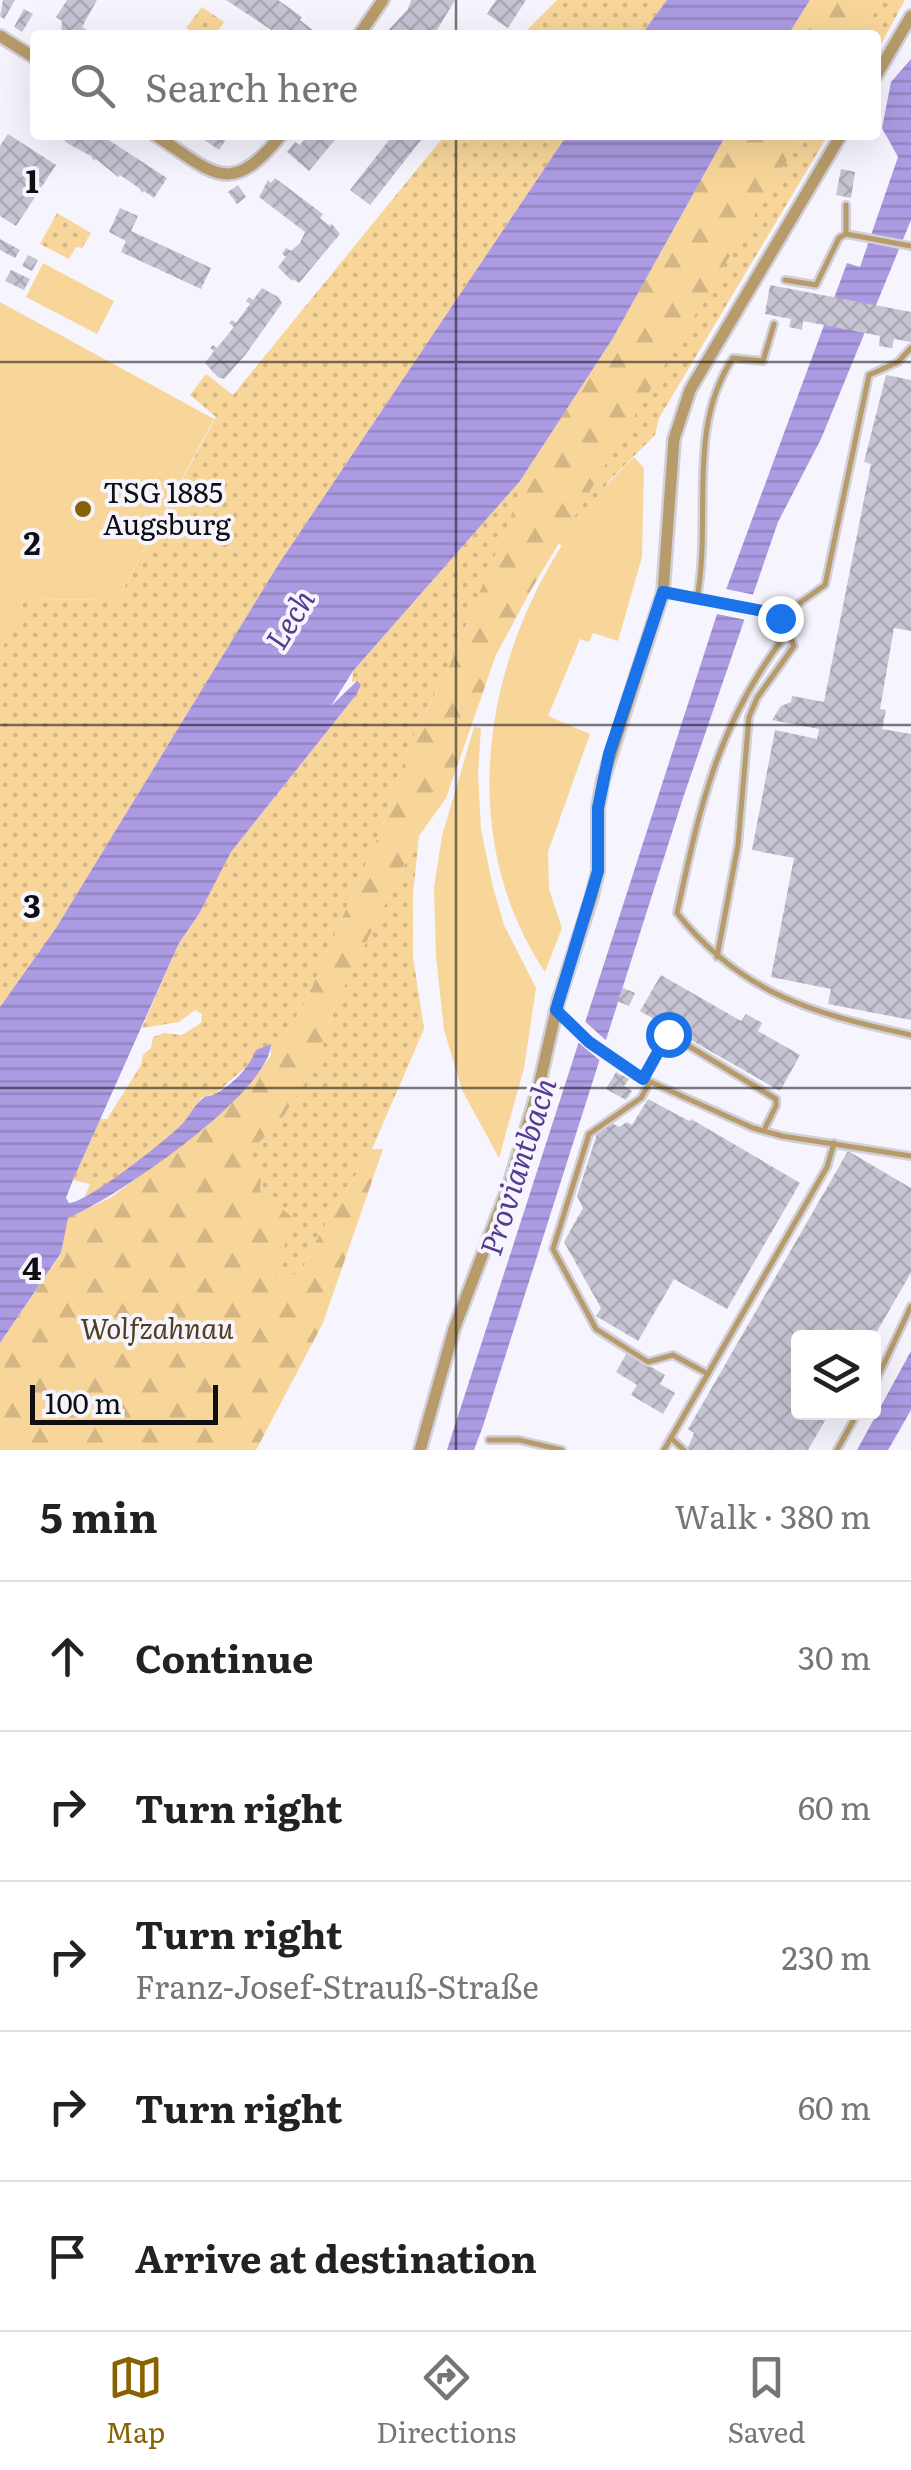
<!DOCTYPE html>
<html lang="en">
<head>
<meta charset="utf-8">
<style>
  body { margin:0; font-family:Literata,serif; background:#f6f6f6; color:#222 }
  .controls { position:absolute; right:30px; bottom:30px; display:grid; overflow:hidden; border-radius:10px; box-shadow:0 10px 40px #0002 }
  .controls button { width:90px; height:90px; display:grid; place-items:center; padding:0; border:0; border-bottom:2px solid #e0e0e0; background:#fff; color:#222; font:50px sans-serif }
  .scale { position:absolute; left:30px; bottom:25px; width:188px; box-sizing:border-box; padding-left:10px; border:5px solid #0f0e13; border-top:0; font-size:28px; line-height:35px; white-space:nowrap; color:#0f0e13; -webkit-text-stroke:8px #f6f4fd; paint-order:stroke }
  .stop { position:absolute; width:30px; height:30px; margin:-22px; border:8px solid #1a73e8; border-radius:50%; background:#fff }
  .stop.end { background:#1a73e8; border-color:#fff; box-shadow:0 2px 10px #0008 }
  .list { margin:0; padding:0; list-style:none }
  h2 { display:flex; justify-content:space-between; align-items:center; height:130px; margin:0; padding:0 40px; font-size:42px }
  h2 small { font-size:32px; font-weight:400; color:#767676 }
  .list li { display:grid; grid-template-columns:65px 1fr auto; gap:30px; align-items:center; box-sizing:border-box; height:150px; padding:0 40px; border-top:2px solid #e0e0e0 }
  .list b { display:block; font-size:38px; white-space:nowrap }
  .list p { margin:0; font-size:32px; white-space:nowrap; color:#767676 }
  .list em { font-size:32px; font-style:normal; color:#767676 }
  .icon { flex:none; width:55px; height:55px; fill:none; stroke:currentColor; stroke-width:2; stroke-linecap:round; stroke-linejoin:round }
  .map { position:relative; flex:none; width:911px; height:1450px; overflow:hidden }
  .search { position:absolute; background:#fff; box-shadow:0 10px 40px #0002; left:30px; right:30px; top:30px; height:110px; display:flex; align-items:center; gap:25px; box-sizing:border-box; padding:0 35px; border-radius:10px; color:#767676; font-size:38px }
  .sheet { height:880px; background:#fff }
  nav { display:flex; justify-content:space-around; align-items:center; box-sizing:border-box; height:140px; border-top:2px solid #e0e0e0; background:#fff; font-size:28px; color:#767676 }
  nav a { display:grid; justify-items:center; gap:5px }
  nav .on { color:#886200 }
  .map>svg:first-child { display:block }
  .grass { fill:url(#grass-dots) }
  .forest { fill:url(#forest-firs) }
  .garden { fill:#f8d69a }
  .water { fill:url(#water-rules) }
  .pier { fill:#f6f4fd }
  .building { fill:url(#building-cross-hatch) }
  .lines { fill:none; stroke-linecap:round; stroke-linejoin:round }
  .service-casing { stroke:#d1cfd8; stroke-width:10 }
  .minor-casing { stroke:#d1cfd8; stroke-width:16 }
  .service { stroke:#b79b6a; stroke-width:5 }
  .minor { stroke:#b79b6a; stroke-width:11 }
  .route { stroke:#1a73e8; stroke-width:12 }
  .grid { fill:none; stroke:#0f0e13; stroke-width:2.5; stroke-opacity:0.55 }
  .poi-dot { fill:#886200; stroke:#f6f4fd; stroke-width:4 }
  .labels { text-anchor:middle; stroke-width:8; stroke-linejoin:round; paint-order:stroke }
  .poi-label { font-size:28px; fill:#0f0e13; stroke:#f6f4fd; text-anchor:start }
  .park-label { font-size:28px; font-style:italic; fill:#503e1e; stroke:#f6f4fd }
  .water-label { font-size:30px; font-style:italic; fill:#553a8f; stroke:#f6f4fd }
  .grid-label { font-size:32px; text-anchor:middle; font-weight:bold; fill:#0f0e13; stroke:#f6f4fd; stroke-width:8; stroke-linejoin:round; paint-order:stroke }
</style>
</head>
<body>
<div class="map">
<svg width="911" height="1450" viewBox="0 0 911 1450">
  <defs>
    <pattern id="grass-dots" width="8" height="8" patternUnits="userSpaceOnUse" patternTransform="scale(2.5)"><rect width="8" height="8" fill="#f8d69a"/><path d="M2 2h.1M6 6h.1" fill="none" stroke="#d3b684" stroke-width="1.8" stroke-linecap="round"/></pattern>
    <pattern id="forest-firs" width="22" height="20" patternUnits="userSpaceOnUse" patternTransform="scale(2.5)"><rect width="22" height="20" fill="#f8d69a"/><path d="M5 1l3.5 6h-7zM16 11l3.5 6h-7z" fill="#d3b684"/></pattern>
    <pattern id="water-rules" width="6" height="5" patternUnits="userSpaceOnUse" patternTransform="scale(2.5)"><rect width="6" height="5" fill="#ac9be3"/><path d="M0 2.5h6" fill="none" stroke="#9384c2"/></pattern>
    <pattern id="building-cross-hatch" width="8" height="8" patternUnits="userSpaceOnUse" patternTransform="scale(2.5)"><rect width="8" height="8" fill="#c6c4d3"/><path d="M0 0l8 8M0 8l8-8" fill="none" stroke="#a9a7b4"/></pattern>
  </defs>
  <rect width="100%" height="100%" fill="#f6f4fd"/>
  <g class="grass">
    <polygon points="557,0 667,0 641,35 522,35"/>
    <polygon points="882,0 905,0 876,53 876,35 861,35"/>
    <polygon points="202,7 224,22 215,35 197,35 186,28"/>
    <polygon points="445,135 567,135 278,565 56,928 0,1007 0,653 24,600 118,599 216,417 190,395 206,374 233,395"/>
    <polygon points="802,135 828,135 659,418 655,435 610,480 562,546 558,543"/>
    <polygon points="57,213 91,233 82,248 76,247 69,259 40,244"/>
    <polygon points="520,481 521,494 451,662 409,745 383,825 305,1003 271,1055 271,1045 215,1094 202,1097 184,1122 159,1146 83,1201 90,1184 73,1180 100,1119 107,1119 141,1065 143,1055 151,1048 153,1037 164,1033 182,1035 201,1023 202,1014 195,1010 179,1022 142,1028 179,943 199,914 231,852 356,695 357,681 352,682 353,671"/>
    <polygon points="419,836 413,894 413,957 424,1029 372,1149 321,1231 302,1270 273,1287 279,1261 248,1152 280,1122 317,1063 335,1005"/>
  </g>
  <g class="forest">
    <polygon points="810,0 882,0 861,35 788,35"/>
    <polygon points="726,135 802,135 531,590 496,655 446,798 419,836 335,1005 317,1063 280,1122 249,1152 261,1171 260,1191 292,1217 274,1286 302,1270 321,1231 372,1149 383,1149 323,1323 256,1450 0,1450 0,1343 61,1254 67,1218 110,1198 205,1128 261,1070 305,1003 383,825 409,745 451,662 520,494 520,481 613,338"/>
  </g>
  <g class="garden">
    <polygon points="43,263 114,301 97,334 26,297"/>
    <polygon points="0,302 214,419 118,599 24,600 0,653"/>
    <path d="M634,457L644,468L642,557L618,641L593,633L589,642L580,639L548,716L590,734L548,852L549,889L562,928L545,972C436,809 499,586 634,457Z"/>
    <polygon points="474,727 481,728 478,774 481,829 493,887 504,925 536,988 524,1068 499,1158 462,1090 444,1030 436,956 434,888 442,836"/>
  </g>
  <g class="water">
    <polygon points="667,0 810,0 788,35 641,35"/>
    <polygon points="911,59 911,220 821,439 778,522 683,798 483,1426 474,1450 447,1450 717,614 847,263 860,267 898,157 882,128 891,82"/>
    <path d="M567,135H726L613,338L520,481L353,671L331,706L357,681L361,685L356,695L231,852L199,914L179,943L73,1180L66,1198L69,1203C85,1204 167,1140 182,1124C189,1117 193,1107 201,1100C207,1094 206,1098 215,1094C232,1085 249,1068 256,1050L271,1044C269,1094 113,1200 68,1218L61,1253L0,1343V1007L56,928L278,565Z"/>
    <polygon points="911,1351 911,1410 888,1450 857,1450"/>
  </g>
  <g class="pier">
    <polygon points="721,588 760,596 751,621 712,613"/>
    <polygon points="580,1017 610,1044 604,1064 573,1038"/>
  </g>
  <g class="building">
    <polygon points="3,0 15,0 4,19 0,16"/>
    <polygon points="67,0 97,0 82,27 95,35 61,34 62,21 56,17"/>
    <polygon points="226,0 278,0 302,17 300,20 319,35 279,35"/>
    <polygon points="411,0 455,0 434,35 384,35 408,9"/>
    <polygon points="496,0 526,0 508,28 487,14"/>
    <polygon points="24,9 33,14 22,32 14,27"/>
    <polygon points="8,134 56,165 16,226 0,216 0,146"/>
    <polygon points="60,135 101,135 167,178 154,198 144,191 142,193 139,188 120,175 118,177 96,159 94,161 91,156 67,143"/>
    <polygon points="197,135 229,135 219,150"/>
    <polygon points="308,135 339,135 309,171 287,152 295,142 300,145"/>
    <polygon points="393,135 425,135 370,205 350,190"/>
    <polygon points="841,169 855,172 851,198 836,195"/>
    <polygon points="275,178 323,214 320,218 330,226 331,223 340,234 299,283 293,279 292,281 278,267 286,257 282,254 286,248 291,251 300,243 305,232 259,197 268,180 271,183"/>
    <polygon points="238,185 246,197 237,204 228,192"/>
    <polygon points="120,208 138,216 131,231 211,268 201,289 121,252 126,241 109,232"/>
    <polygon points="0,239 20,250 15,258 0,250"/>
    <polygon points="28,255 38,260 32,271 22,266"/>
    <polygon points="11,270 30,279 24,290 5,281"/>
    <polygon points="770,285 911,312 911,342 894,339 892,348 879,346 880,336 803,321 802,330 789,327 791,319 765,314"/>
    <polygon points="262,288 278,297 282,303 246,354 224,379 218,377 205,363 214,351 210,348 213,345 217,348 234,327 229,323 232,320 236,323 250,304 246,301 249,297 253,300"/>
    <polygon points="886,375 911,380 911,631 894,628 880,709 886,710 882,729 911,734 911,1020 828,1004 831,989 771,977 794,858 752,850 775,730 817,739 819,729 772,720 781,706 791,702 792,696 824,702 871,464 864,462"/>
    <polygon points="661,975 741,1021 746,1014 762,1023 758,1031 800,1055 780,1091 640,1011"/>
    <polygon points="623,988 635,993 629,1006 617,1001"/>
    <polygon points="616,1072 629,1079 624,1086 632,1091 626,1100 606,1089"/>
    <polygon points="648,1099 689,1121 691,1119 800,1183 727,1309 674,1279 638,1341 596,1316 601,1308 564,1242 583,1208 577,1196 597,1134 612,1123 619,1127 627,1122 632,1125"/>
    <polygon points="848,1151 911,1188 911,1273 873,1338 798,1338 798,1412 830,1412 808,1450 687,1450 694,1433 688,1429"/>
    <polygon points="627,1353 665,1375 660,1384 675,1393 663,1414 631,1395 637,1385 616,1372"/>
  </g>
  <g class="lines">
    <defs>
      <g id="service">
        <polyline points="846,234 846,205"/>
        <polyline points="785,280 816,285 839,238 846,234 911,246"/>
        <path d="M666,592L768,611L788,624V632C718,721 700,806 677,913C741,994 815,1014 911,1035"/>
        <path d="M697,598C712,519 686,428 733,358L763,361L774,324"/>
        <polyline points="780,617 825,585 869,375 898,362 911,348"/>
        <polyline points="717,957 738,845 749,717 757,698 794,646 788,632"/>
        <polyline points="556,1011 589,1042 635,1075 753,1128 782,1136 911,1156"/>
        <polyline points="643,1079 669,1034 776,1099 776,1106 764,1130"/>
        <polyline points="650,1082 641,1098 589,1134 553,1249 596,1329 648,1362 673,1355 708,1374"/>
        <polyline points="874,1385 911,1306"/>
        <polyline points="671,1438 684,1450"/>
        <polyline points="489,1440 519,1440 562,1450"/>
        <polyline points="664,1450 827,1167 834,1143"/>
        <polyline points="837,1450 858,1412"/>
      </g>
      <g id="minor">
        <polyline points="359,35 383,0"/>
        <polyline points="0,36 35,58"/>
        <polyline points="876,76 911,16"/>
        <path d="M155,135C213,172 229,200 281,135"/>
        <polyline points="420,1450 454,1329 508,1188 538,1090 558,1002 592,896 598,871 598,808 603,780 663,592 674,439 690,390 841,135"/>
      </g>
    </defs>
    <use href="#service" class="service-casing"/>
    <use href="#minor" class="minor-casing"/>
    <use href="#service" class="service"/>
    <use href="#minor" class="minor"/>
  </g>
  <g class="lines">
    <polyline class="route" points="668,1034 643,1079 589,1042 556,1010 598,871 598,808 609,754 663,592 768,612 780,618"/>
  </g>
  <path class="grid" d="M456,0V35M456,135V1450M0,362H911M0,725H911M0,1088H911"/>
  <circle class="poi-dot" cx="83" cy="509" r="10"/>
  <g class="labels">
    <g class="poi-label">
      <text x="103" y="503">TSG 1885<tspan x="103" dy="32">Augsburg</tspan></text>
    </g>
    <g class="park-label">
      <text x="157" y="1339">Wolfzahnau</text>
    </g>
    <g class="water-label">
      <text transform="translate(291 620) rotate(-58)" y="10">Lech</text>
      <text transform="translate(519 1167) rotate(-72)" y="10">Proviantbach</text>
    </g>
  </g>
  <g class="grid-label">
    <text x="32" y="193">1</text>
    <text x="32" y="555">2</text>
    <text x="32" y="918">3</text>
    <text x="32" y="1280">4</text>
  </g>
</svg>
<div class="controls">
<button><svg class="icon" aria-label="layers" viewBox="0 0 24 24"><path d="M12 4l9 5-9 5-9-5zM3 14l9 5 9-5"/></svg></button>
</div>
<div class="scale">100 m</div>
<div class="stop" style="left:668px;top:1034px"></div>
<div class="stop end" style="left:780px;top:618px"></div>
<div class="search"><svg class="icon" aria-label="search" viewBox="0 0 24 24"><circle cx="10" cy="10" r="6"/><path d="M15 15l6 6"/></svg>Search here</div>
</div>
<section class="sheet">
<h2>5 min<small>Walk · 380 m</small></h2>
<ul class="list">
<li><svg class="icon" aria-label="ahead" viewBox="0 0 24 24"><path d="M12 20V5M6 11l6-6 6 6"/></svg><div><b>Continue</b></div><em>30 m</em></li>
<li><svg class="icon" aria-label="right" viewBox="0 0 24 24"><path d="M7 20v-9h11M14 6l5 5-5 5"/></svg><div><b>Turn right</b></div><em>60 m</em></li>
<li><svg class="icon" aria-label="right" viewBox="0 0 24 24"><path d="M7 20v-9h11M14 6l5 5-5 5"/></svg><div><b>Turn right</b><p>Franz-Josef-Strauß-Straße</p></div><em>230 m</em></li>
<li><svg class="icon" aria-label="right" viewBox="0 0 24 24"><path d="M7 20v-9h11M14 6l5 5-5 5"/></svg><div><b>Turn right</b></div><em>60 m</em></li>
<li><svg class="icon" aria-label="arrive" viewBox="0 0 24 24"><path d="M6 21V4h12l-3 4 3 4H6"/></svg><div><b>Arrive at destination</b></div></li>
</ul>
</section>
<nav>
<a class="on"><svg class="icon" aria-label="map" viewBox="0 0 24 24"><path d="M3 6l6-2 6 2 6-2v14l-6 2-6-2-6 2zM9 4v14M15 6v14"/></svg>Map</a>
<a><svg class="icon" aria-label="directions" viewBox="0 0 24 24"><path d="M12 3l9 9-9 9-9-9zM9 14v-3h6M13 9l2 2-2 2"/></svg>Directions</a>
<a><svg class="icon" aria-label="saved" viewBox="0 0 24 24"><path d="M7 4h10v16l-5-4-5 4z"/></svg>Saved</a>
</nav>
</body>
</html>
